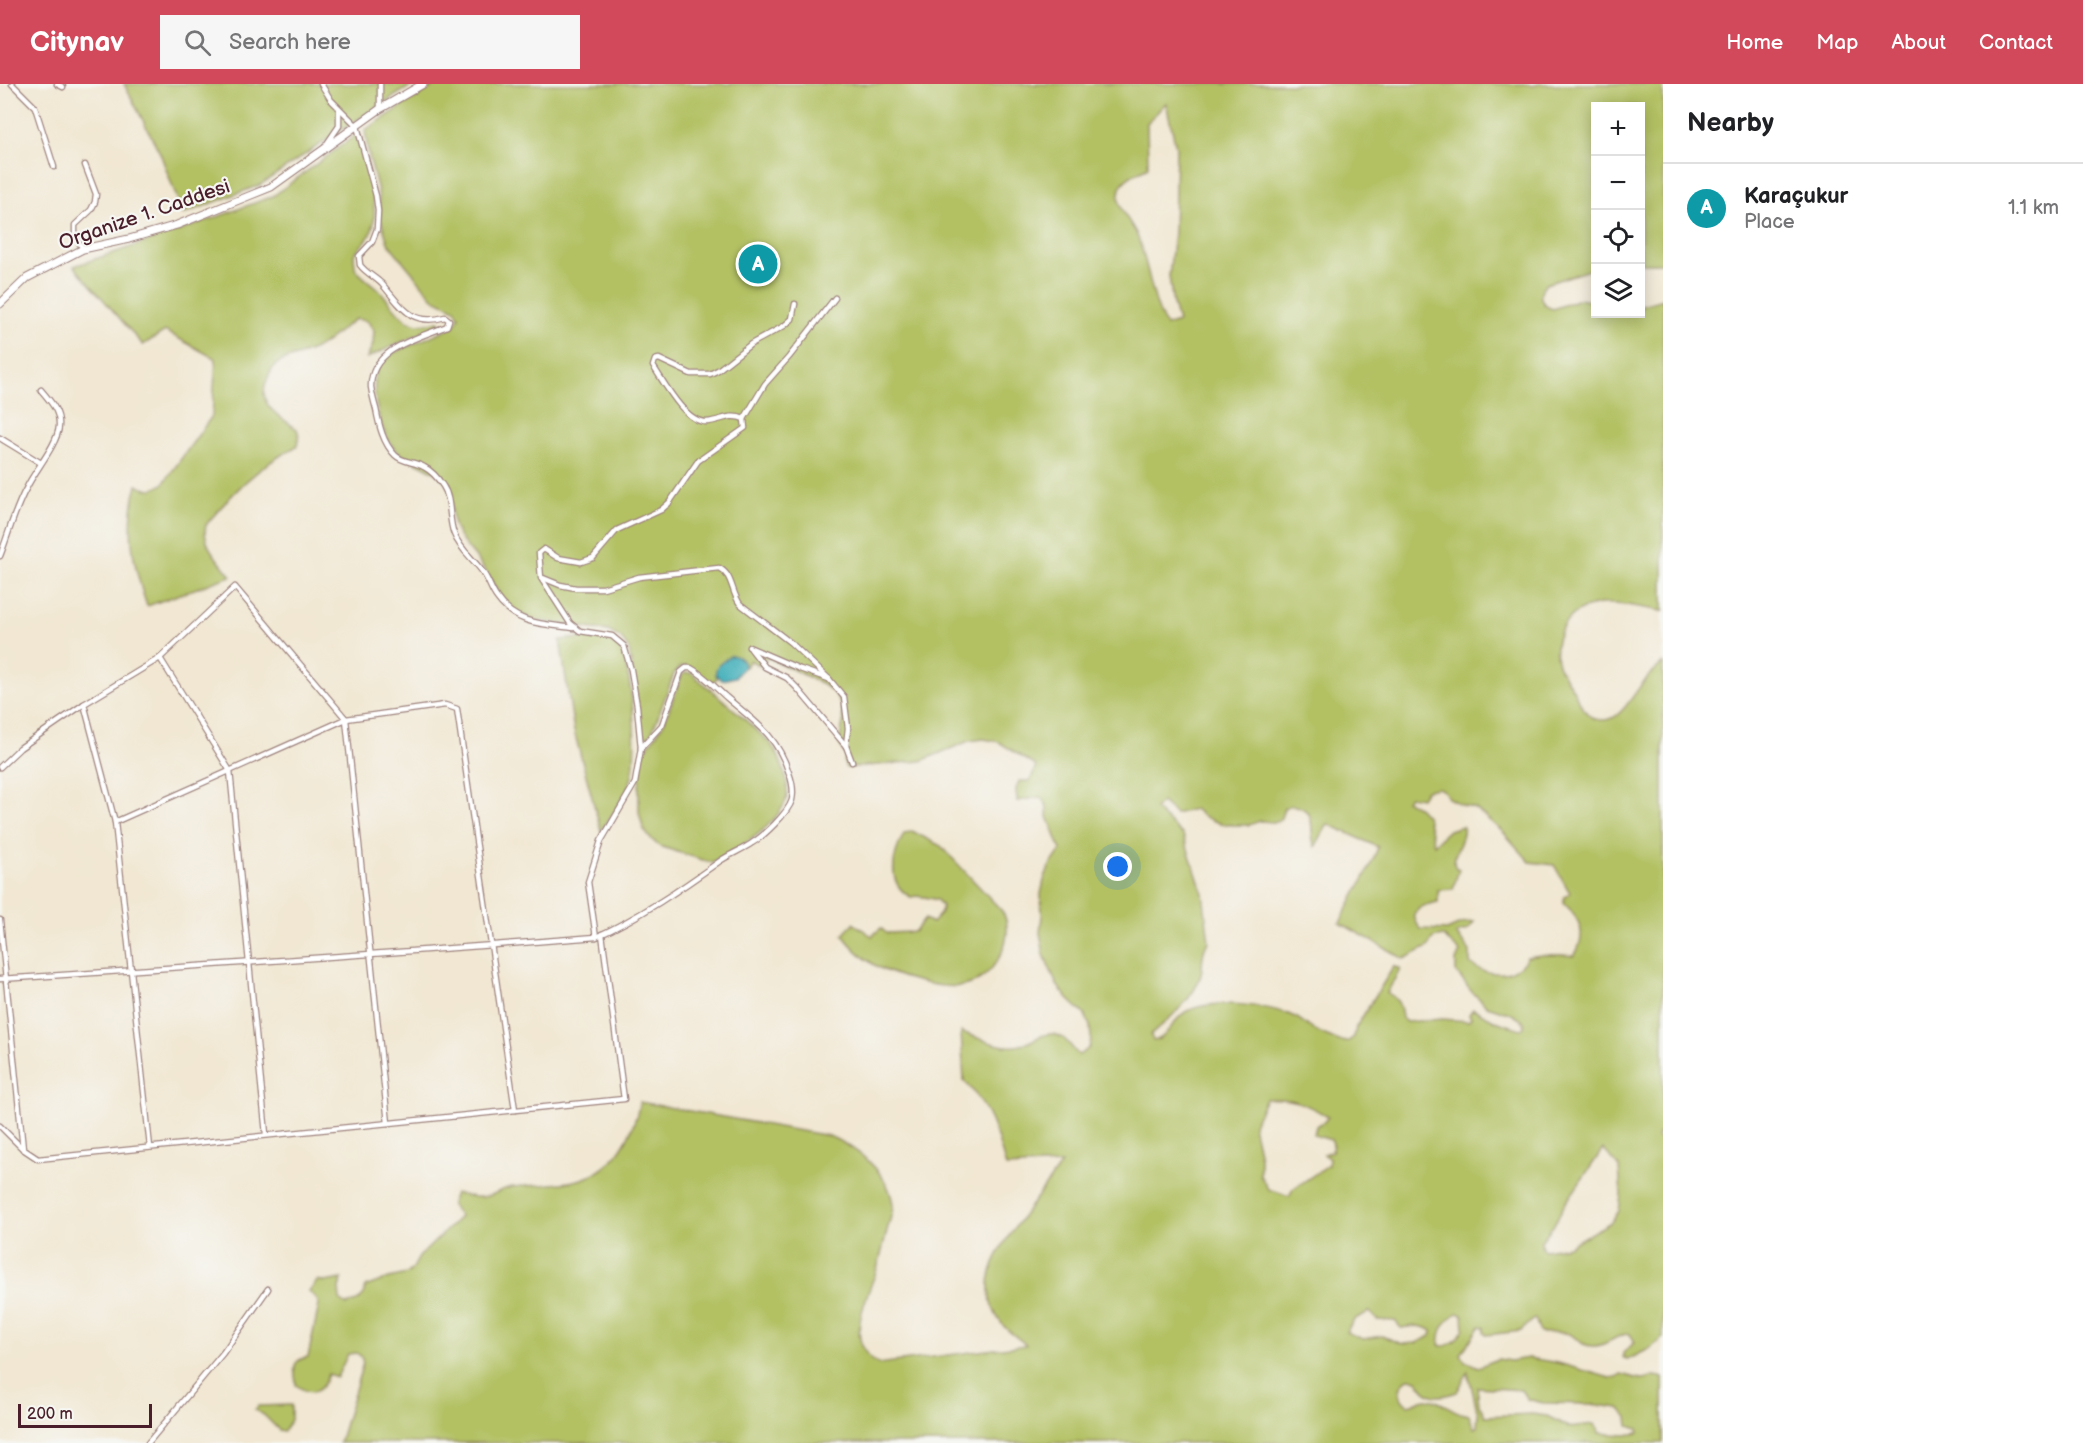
<!DOCTYPE html>
<html lang="en">
<head>
<meta charset="utf-8">
<style>
  body { margin:0; font-family:"Balsamiq Sans",sans-serif; background:#f6f6f6; color:#202124 }
  .controls { position:absolute; right:18px; top:18px; display:grid; overflow:hidden; border-radius:0px; box-shadow:0 3px 15px #0003 }
  .controls button { width:54px; height:54px; display:grid; place-items:center; padding:0; border:0; border-bottom:2px solid #e0e0e0; background:#fff; color:#202124; font:30px sans-serif }
  .scale { position:absolute; left:18px; bottom:15px; width:134px; box-sizing:border-box; padding-left:6px; border:3px solid #4a1f2b; border-top:0; font-size:16px; line-height:21px; white-space:nowrap; color:#4a1f2b; -webkit-text-stroke:4px #f6f6f2; paint-order:stroke }
  .you { position:absolute; left:1118px; top:783px; width:21px; height:21px; margin:-15px; border:4px solid #fff; border-radius:50%; background:#1a73e8; box-shadow:0 0 0 9px #1a73e833 }
  .badge { display:grid; place-items:center; width:39px; height:39px; border-radius:50%; background:#d1495b; color:#fff; font-size:20px; font-weight:700 }
  .pin { position:absolute; translate:-50% -50%; border:3px solid #fff; box-shadow:0 2px 6px #0006 }
  .list { margin:0; padding:0; list-style:none }
  h2 { display:flex; justify-content:space-between; align-items:center; height:78px; margin:0; padding:0 24px; font-size:26px }
  h2 small { font-size:20px; font-weight:400; color:#757577 }
  .list li { display:grid; grid-template-columns:39px 1fr auto; gap:18px; align-items:center; box-sizing:border-box; height:90px; padding:0 24px; border-top:2px solid #e0e0e0 }
  .list b { display:block; font-size:22px; white-space:nowrap }
  .list p { margin:0; font-size:20px; white-space:nowrap; color:#757577 }
  .list em { font-size:20px; font-style:normal; color:#757577 }
  .icon { flex:none; width:33px; height:33px; fill:none; stroke:currentColor; stroke-width:2; stroke-linecap:round; stroke-linejoin:round }
  .map { position:relative; flex:none; width:1663px; height:1359px; overflow:hidden }
  header { display:flex; align-items:center; gap:36px; box-sizing:border-box; height:84px; padding:0 30px; background:#d1495b; color:#fff }
  header strong { font-size:28px }
  nav { display:flex; gap:33px; margin-inline-start:auto; font-size:21px }
  .search { width:420px; height:54px; background:#f6f6f6; display:flex; align-items:center; gap:15px; box-sizing:border-box; padding:0 21px; border-radius:0px; color:#757577; font-size:22px }
  main { display:flex }
  aside { flex:1; background:#fff }
  .map>svg:first-child { display:block }
  .green { fill:#b3c163; stroke:#7e7047; stroke-width:1.5; fill-rule:evenodd }
  .water { fill:#3fafba; stroke:#446772; stroke-width:1.5 }
  .lines { fill:none; stroke-linecap:round; stroke-linejoin:round }
  .street-casing { stroke:#9e837e; stroke-width:7 }
  .secondary-casing { stroke:#9e837e; stroke-width:9 }
  .street { stroke:#fff; stroke-width:4.5 }
  .secondary { stroke:#fff; stroke-width:7 }
  .labels { text-anchor:middle; stroke-width:4.5; stroke-linejoin:round; paint-order:stroke }
  .street-label { font-size:20px; fill:#4a1f2b; stroke:#f6f6f2 }
</style>
</head>
<body>
<header>
<strong>Citynav</strong>
<div class="search"><svg class="icon" aria-label="search" viewBox="0 0 24 24"><circle cx="10" cy="10" r="6"/><path d="M15 15l6 6"/></svg>Search here</div>
<nav><a>Home</a><a>Map</a><a>About</a><a>Contact</a></nav>
</header>
<main>
<div class="map">
<svg width="1663" height="1359" viewBox="0 0 1663 1359">
  <rect width="100%" height="100%" fill="#f6f6f2"/>
  <filter id="ink" filterUnits="userSpaceOnUse"><feTurbulence type="fractalNoise" baseFrequency=".0167" numOctaves="2"/><feDisplacementMap in="SourceGraphic" scale="12" xChannelSelector="R" yChannelSelector="G"/><feConvolveMatrix kernelMatrix="1 2 1 2 8 2 1 2 1" color-interpolation-filters="sRGB"/></filter>
  <filter id="wash" filterUnits="userSpaceOnUse"><feTurbulence type="fractalNoise" baseFrequency=".008" numOctaves="4" result="noise"/><feDisplacementMap in="SourceGraphic" scale="24" xChannelSelector="R" yChannelSelector="G"/><feGaussianBlur stdDeviation="1.35" result="paint"/><feColorMatrix in="noise" values="0 0 0 0 0 0 0 0 0 0 0 0 0 0 0 0 0 1.4 0 .05"/><feComposite in="paint" operator="in"/></filter>
  <g filter="url(#wash)">
    <rect width="100%" height="100%" fill="#f1e7d2"/>
    <g class="green">
      <polygon points="124,0 414,0 343,45 260,101 183,130 160,69"/>
      <path d="M437,0H1527L1532,2L1540,0H1663V179H1641L1640,22H1596L1595,184L1546,200C1537,210 1540,221 1553,225L1579,215L1595,218L1596,230H1640L1641,221L1663,215V527C1643,524 1614,517 1595,521C1569,526 1549,553 1558,580C1561,588 1567,596 1572,604C1581,619 1586,641 1610,635C1623,631 1637,605 1646,595C1651,589 1657,584 1663,579V1049H1659L1657,1052L1659,1055L1663,1056V1254L1649,1265L1627,1276L1623,1273V1269L1635,1258L1630,1250C1617,1249 1608,1262 1594,1262C1579,1262 1579,1254 1569,1250C1562,1247 1548,1249 1540,1249L1535,1234L1521,1247L1486,1251L1484,1249V1243L1480,1242L1461,1270L1465,1277L1478,1283L1498,1275L1510,1277L1529,1274L1558,1279L1610,1294L1617,1293L1621,1290C1627,1291 1636,1295 1642,1295C1651,1294 1654,1290 1663,1294V1359H339L363,1279L361,1272L356,1269L348,1270L337,1293L328,1290C322,1309 312,1313 296,1301C296,1288 288,1277 308,1273L319,1221L317,1215L309,1208L318,1196L325,1198L342,1195L339,1204L340,1216L347,1221L359,1216L364,1210L365,1203L389,1194L407,1190L413,1184L419,1173L460,1133L451,1120L455,1109C463,1111 474,1114 483,1113C493,1112 502,1104 513,1103C532,1101 564,1101 582,1095C616,1084 633,1051 640,1018L829,1052C857,1064 889,1088 893,1121C893,1127 890,1136 888,1143C884,1158 881,1173 876,1188C866,1216 843,1259 878,1280L1026,1261C1019,1254 1009,1249 1002,1240C972,1200 999,1166 1023,1132C1036,1115 1049,1097 1061,1080L1006,1083C997,1051 989,1021 964,997L961,948C979,953 996,964 1015,962C1033,961 1045,942 1063,954C1070,959 1073,966 1079,971L1089,964L1091,955L1090,942L1085,931L1069,916L1057,901L1044,871L1040,849L1042,831L1041,810L1044,796L1049,783L1061,766L1047,730C1048,722 1046,718 1040,713L1017,717L1016,705L1019,697H1030L1036,682L999,658L984,655L969,657L921,677L846,684L844,678L846,672L839,659L843,638L841,622L835,610L823,600L767,573L762,583L750,576L746,583L730,572L721,579L716,588L718,593L711,600L687,582L681,583L674,590L653,646L648,653H644L642,651L629,565L621,554L608,547L534,536C497,522 502,510 482,482C472,467 459,458 454,441C450,427 454,412 447,400C436,383 412,380 397,367C380,351 370,307 377,285C379,279 384,275 389,271L454,242L459,233L455,225L433,214L388,159L381,136L378,107L368,68L365,46ZM1166,19L1176,63L1174,149L1169,192L1173,220L1178,238L1166,242C1150,213 1149,179 1136,149C1130,137 1117,123 1119,110C1120,94 1136,90 1148,83L1147,39ZM1438,704L1444,707L1448,714L1462,721L1476,725L1504,749L1530,778L1554,781L1570,809L1564,813V819C1580,835 1588,850 1574,872C1557,870 1543,870 1527,873C1515,895 1487,892 1470,880V867L1456,850L1468,846L1474,838L1463,839L1447,846L1421,845C1405,827 1422,821 1438,818V806L1453,805L1459,785L1455,783C1451,769 1466,756 1463,742L1449,746L1434,760L1427,733L1419,724L1406,716L1409,712L1421,714L1426,706ZM1162,718L1175,730L1194,725C1211,740 1227,742 1248,741C1252,741 1257,737 1262,737C1267,737 1271,739 1277,738L1281,734L1284,724C1290,721 1293,721 1299,723C1318,729 1308,749 1315,763L1328,740L1378,763C1369,790 1352,813 1340,839L1404,875L1428,863L1433,854L1443,852L1460,868L1456,877V888L1471,907L1487,922L1512,930L1524,938V943L1521,945L1498,938L1473,925L1469,930L1471,934L1469,937L1442,935L1406,938L1402,934C1401,922 1399,915 1387,909L1400,885L1394,882L1356,943L1354,953L1347,958L1339,957C1331,953 1322,950 1314,946C1307,942 1302,936 1295,933C1269,921 1213,914 1187,927C1173,934 1169,954 1153,957L1151,951C1168,935 1192,917 1200,894C1204,883 1200,867 1209,858L1203,809L1183,751L1155,725ZM1266,1015C1290,1013 1308,1020 1328,1033L1324,1038L1316,1042L1314,1051L1331,1056L1333,1059L1332,1067L1324,1070L1329,1075L1328,1081L1293,1105L1289,1112L1268,1105L1260,1091V1073L1253,1041ZM1603,1065L1619,1083L1621,1111L1619,1127L1611,1138L1568,1162L1545,1166L1542,1164L1541,1157L1553,1142L1565,1120ZM1369,1228L1377,1236L1395,1237L1401,1244C1410,1242 1424,1240 1432,1247L1431,1252L1416,1259L1403,1260L1382,1252L1363,1255L1346,1248L1355,1235ZM1457,1229L1463,1231L1464,1244C1459,1254 1451,1263 1440,1262C1438,1248 1445,1237 1457,1229ZM1468,1288L1478,1330L1477,1343L1474,1344L1469,1331C1453,1330 1444,1316 1427,1315C1420,1315 1415,1320 1408,1321C1396,1313 1398,1300 1410,1294L1417,1296C1428,1314 1436,1315 1457,1308ZM1477,1303L1521,1306L1527,1315L1543,1319L1591,1320L1619,1324L1628,1333L1629,1342L1638,1345L1639,1349L1625,1351L1599,1349L1598,1344L1594,1340L1569,1343L1547,1332L1532,1330L1485,1332L1479,1320Z"/>
      <path d="M357,50C364,78 382,122 371,149C367,158 359,163 354,171L355,184C361,193 372,199 380,207C399,227 404,248 438,237L441,240L367,274L373,260L374,246L367,237L356,235C343,242 331,257 315,265C306,270 281,276 277,280C273,283 269,291 267,296C256,321 279,332 297,345L299,352L297,362C257,383 234,407 206,441C201,461 220,477 231,492L147,522C133,482 125,443 137,401C147,407 154,406 163,400L212,332L216,275L165,247L143,261L74,182L188,144L273,112Z"/>
      <path d="M592,553C601,553 610,554 617,561C633,580 639,672 631,696C625,715 611,731 601,747L574,647L560,556Z"/>
      <path d="M685,589H691C712,607 734,624 754,644C759,649 766,654 771,660C781,673 793,705 784,721C768,749 738,764 712,779L659,762L649,753L643,744L639,728V704L642,671L664,639L682,591Z"/>
      <path d="M912,747L941,762L1002,827C1019,854 991,899 962,902C939,905 893,893 873,880C861,872 851,862 843,851L853,839L872,852L881,844L886,849L914,848L925,835L932,839L941,829L942,822L937,816C930,814 918,811 911,813C886,800 892,772 904,750Z"/>
      <polygon points="291,1321 291,1336 284,1347 279,1346 264,1331 255,1326 258,1322"/>
    </g>
    <path class="water" d="M730,572C737,571 744,575 744,583L735,593L722,596L716,591C714,581 724,578 730,572Z"/>
  </g>
  <g filter="url(#ink)">
    <g class="lines">
      <defs>
        <g id="street">
          <polyline points="12,0 35,23 54,83"/>
          <polyline points="57,0 63,3"/>
          <path d="M321,0L331,16L357,42L376,112L378,127L377,145L372,158L359,172L360,181C366,189 375,193 382,200C401,222 411,243 445,233L449,236L447,242C419,254 370,264 371,303C372,310 374,318 376,325C379,341 383,359 395,371C403,379 414,377 424,383C432,387 438,394 443,402C452,415 448,435 454,450C460,466 475,476 484,490C489,497 491,506 497,514C516,541 544,540 574,544"/>
          <polyline points="380,0 380,25"/>
          <polyline points="326,61 339,42 339,26"/>
          <polyline points="83,165 75,151 75,141 91,126 95,118 96,110 85,81"/>
          <polyline points="744,335 765,300 789,273 835,214"/>
          <polyline points="0,354 41,379"/>
          <path d="M0,472C9,449 15,424 27,403C35,386 58,360 59,342C60,327 50,317 41,306"/>
          <path d="M543,494L560,501L576,504H603L639,493L719,484C733,491 731,508 740,520L791,559L829,595"/>
          <polyline points="749,563 800,585 829,595 844,613 848,644 846,662"/>
          <polyline points="751,565 765,583 787,594 797,604 846,662 852,678"/>
          <polyline points="160,574 230,687 266,1050"/>
          <polyline points="84,620 115,738 150,1063"/>
          <polyline points="0,683 20,664 84,620 160,574 235,503 346,635 388,1039"/>
          <polyline points="115,738 346,635 445,621 457,625 515,1026"/>
          <polyline points="0,836 23,1065"/>
          <path d="M596,853L588,798L601,757L635,699L641,664L637,622L631,586L624,562L612,552L580,547L570,539L541,494L539,469L544,465L558,474L581,478L593,474L617,446L661,426L669,419L698,377L745,344L744,335C730,329 721,337 707,338C685,339 664,298 653,282L655,276L659,275L691,290H710L718,286L751,260L784,242L792,235L795,220"/>
          <path d="M0,895C199,882 397,869 596,853C640,833 681,805 720,777C730,770 742,766 752,759C764,752 788,729 792,716C794,707 792,697 789,689C777,651 755,638 726,613C715,603 704,591 691,584H686L681,588L662,641L641,664"/>
          <polyline points="0,1042 23,1065 38,1075 624,1015 602,850"/>
          <polyline points="148,1359 223,1269 268,1205"/>
        </g>
        <polyline id="secondary" points="0,220 27,194 83,165 129,155 177,141 271,103 380,25 423,0"/>
      </defs>
      <use href="#street" class="street-casing"/>
      <use href="#secondary" class="secondary-casing"/>
      <use href="#street" class="street"/>
      <use href="#secondary" class="secondary"/>
    </g>
  </g>
  <g class="labels">
    <g class="street-label">
      <text transform="translate(144 130) rotate(-19)" y="7">Organize 1. Caddesi</text>
    </g>
  </g>
</svg>
<div class="controls">
<button>+</button>
<button>−</button>
<button><svg class="icon" aria-label="locate" viewBox="0 0 24 24"><circle cx="12" cy="12" r="6"/><path d="M12 2v4M12 18v4M2 12h4M18 12h4"/></svg></button>
<button><svg class="icon" aria-label="layers" viewBox="0 0 24 24"><path d="M12 4l9 5-9 5-9-5zM3 14l9 5 9-5"/></svg></button>
</div>
<div class="scale">200 m</div>
<div class="you"></div>
<div class="pin badge" style="left:758px;top:180px;background:#0f9aa8">A</div>
</div>
<aside>
<h2>Nearby<small></small></h2>
<ul class="list">
<li><span class="badge" style="background:#0f9aa8">A</span><div><b>Karaçukur</b><p>Place</p></div><em>1.1 km</em></li>
</ul>
</aside>
</main>
</body>
</html>
